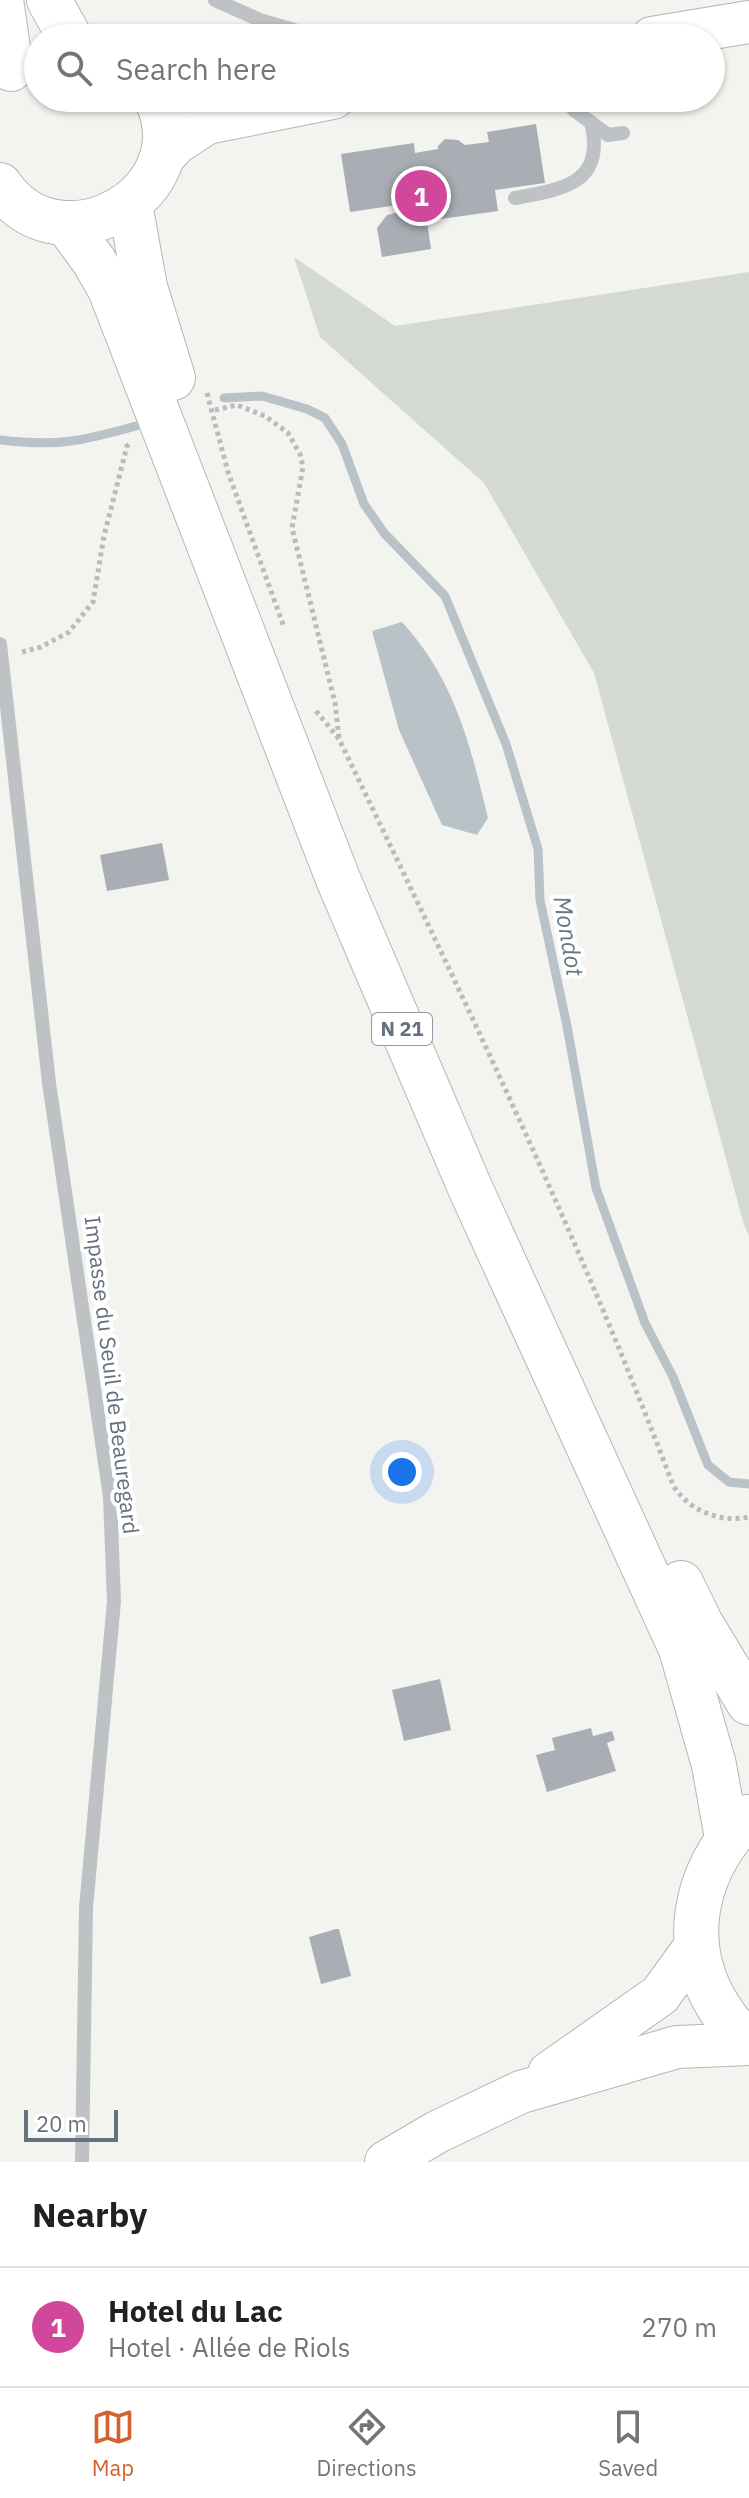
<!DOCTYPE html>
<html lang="en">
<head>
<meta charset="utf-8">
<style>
  body { margin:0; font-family:"IBM Plex Sans",sans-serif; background:#f6f6f6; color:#202124 }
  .scale { position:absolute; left:24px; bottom:20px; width:94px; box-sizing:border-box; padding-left:8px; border:4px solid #65717e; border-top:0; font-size:22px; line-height:28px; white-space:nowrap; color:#65717e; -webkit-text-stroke:6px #fff; paint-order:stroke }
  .you { position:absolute; left:402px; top:1472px; width:28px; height:28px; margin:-20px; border:6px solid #fff; border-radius:50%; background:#1a73e8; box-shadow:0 0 0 12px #1a73e833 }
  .badge { display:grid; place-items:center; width:52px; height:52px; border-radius:50%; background:#d36230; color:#fff; font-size:26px; font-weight:700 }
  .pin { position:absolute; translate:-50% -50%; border:4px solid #fff; box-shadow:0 2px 8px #0006 }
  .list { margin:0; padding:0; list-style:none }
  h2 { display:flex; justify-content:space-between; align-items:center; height:104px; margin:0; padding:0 32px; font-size:34px }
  h2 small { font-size:26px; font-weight:400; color:#757577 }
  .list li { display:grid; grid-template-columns:52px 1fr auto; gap:24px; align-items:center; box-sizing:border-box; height:120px; padding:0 32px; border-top:2px solid #e0e0e0 }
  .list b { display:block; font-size:30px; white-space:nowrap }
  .list p { margin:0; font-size:26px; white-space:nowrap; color:#757577 }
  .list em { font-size:26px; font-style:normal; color:#757577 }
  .icon { flex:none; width:44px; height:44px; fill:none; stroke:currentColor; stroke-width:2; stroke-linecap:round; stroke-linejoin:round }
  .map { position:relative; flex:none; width:749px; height:2162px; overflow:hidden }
  .search { position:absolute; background:#fff; box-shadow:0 2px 6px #0004; left:24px; right:24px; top:24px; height:88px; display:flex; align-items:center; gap:20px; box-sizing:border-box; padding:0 28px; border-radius:44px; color:#757577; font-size:30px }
  .sheet { height:224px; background:#fff }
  nav { display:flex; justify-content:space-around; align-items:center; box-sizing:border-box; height:112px; border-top:2px solid #e0e0e0; background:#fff; font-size:22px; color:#757577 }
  nav a { display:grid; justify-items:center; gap:4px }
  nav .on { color:#d36230 }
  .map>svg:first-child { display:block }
  .green { fill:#d4dad1 }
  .water { fill:#b9c2c7 }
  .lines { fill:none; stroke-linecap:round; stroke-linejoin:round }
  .stream { stroke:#b9c2c7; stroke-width:9 }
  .building { fill:#a8aeb3 }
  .secondary-casing { stroke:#b2b6ba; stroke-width:44 }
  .primary-casing { stroke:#b3b6b9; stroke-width:46 }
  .path { stroke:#b9bbbd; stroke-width:5; stroke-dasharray:4 4; stroke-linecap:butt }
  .lane { stroke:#bfc2c5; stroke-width:14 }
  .secondary { stroke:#fff; stroke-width:42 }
  .primary { stroke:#fff; stroke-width:44 }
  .labels { text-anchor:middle; stroke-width:8; stroke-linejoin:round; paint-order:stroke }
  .shield { fill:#fff; stroke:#939ca5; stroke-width:2 }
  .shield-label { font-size:20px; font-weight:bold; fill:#65717e }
  .street-label { font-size:22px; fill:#65717e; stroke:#fff }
  .water-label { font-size:24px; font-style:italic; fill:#667983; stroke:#fff }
</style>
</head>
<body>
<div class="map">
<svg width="749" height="2162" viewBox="0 0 749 2162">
  <rect width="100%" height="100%" fill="#f3f4f0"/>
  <polygon class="green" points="294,257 395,326 749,272 749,1236 744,1225 594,673 484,483 320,337"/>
  <path class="water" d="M402,622C455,680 470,744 488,818L477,835L442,825L399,730L372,631Z"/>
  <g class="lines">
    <g class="stream">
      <polyline points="224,398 262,396 307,409 325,418 342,444 364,504 384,533 445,596 506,744 538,849 540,900 567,1026 596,1188 645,1323 673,1377 708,1465 729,1482 749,1484"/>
      <path d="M1,440C58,447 82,441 136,426"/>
    </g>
  </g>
  <g class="building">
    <polygon points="536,124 545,183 495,190 498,211 427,221 431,249 382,257 377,228 387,215 412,209 411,203 350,212 341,154 414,143 415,153 438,149 438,146 445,139 458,140 465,145 489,142 487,132"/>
    <polygon points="162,843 169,880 107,891 100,855"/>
    <polygon points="440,1679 451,1730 404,1741 392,1690"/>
    <polygon points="591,1728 593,1736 612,1731 615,1740 607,1743 616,1771 547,1792 536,1755 555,1750 552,1738"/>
    <polygon points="336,1929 339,1929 351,1976 321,1984 309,1937"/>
  </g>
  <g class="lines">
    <defs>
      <g id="secondary">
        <polyline points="652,38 749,22"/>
        <polyline points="159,162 176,143 207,123 333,98"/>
        <polyline points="549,2073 660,1995 697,1944"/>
        <polyline points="386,2162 437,2132 521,2092 677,2047 749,2044"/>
      </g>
      <g id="primary">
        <polyline points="1,0 11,69"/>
        <polyline points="49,0 70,38"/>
        <path d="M0,185C59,273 202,194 156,98"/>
        <polyline points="130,204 145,287 173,378"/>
        <polyline points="66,223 94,261 110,289 338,879 471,1190 681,1649 714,1765 727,1838"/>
        <polyline points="681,1583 701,1624 749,1703"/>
        <path d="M747,1817C693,1873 677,1948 724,2015C730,2025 741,2034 749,2043"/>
      </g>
    </defs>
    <use href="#secondary" class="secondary-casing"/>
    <use href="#primary" class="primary-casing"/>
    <g class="path">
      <polyline points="367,108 418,98"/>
      <polyline points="207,393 228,472 284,627"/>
      <polyline points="215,410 237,405 265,416 288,433 300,454 303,467 292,528 335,703 339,738"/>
      <polyline points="22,652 41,647 69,632 93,602 104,536 127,446 131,443"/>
      <path d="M316,711L339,739C457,984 577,1231 673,1485C688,1510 719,1523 749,1517"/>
    </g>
    <g class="lane">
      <polyline points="215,0 260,20 321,38"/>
      <polyline points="565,98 574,110 608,135 623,133"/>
      <path d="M515,198C563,189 606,184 591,122"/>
      <polyline points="0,644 49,1083 110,1497 114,1601 86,1908 82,2162"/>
    </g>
    <use href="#secondary" class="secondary"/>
    <use href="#primary" class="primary"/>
  </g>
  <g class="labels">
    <rect class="shield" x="372" y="1013" width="60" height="32" rx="6"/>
    <g class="shield-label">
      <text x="402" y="1036">N 21</text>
    </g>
    <g class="street-label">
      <text transform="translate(112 1375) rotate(83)" y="8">Impasse du Seuil de Beauregard</text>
    </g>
    <g class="water-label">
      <text transform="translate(568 936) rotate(80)" y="8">Mondot</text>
    </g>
  </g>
</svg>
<div class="scale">20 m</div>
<div class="you"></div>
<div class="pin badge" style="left:421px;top:196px;background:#d1479c">1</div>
<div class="search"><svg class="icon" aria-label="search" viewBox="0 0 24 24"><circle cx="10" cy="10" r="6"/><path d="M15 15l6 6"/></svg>Search here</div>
</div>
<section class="sheet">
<h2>Nearby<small></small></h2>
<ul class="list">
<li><span class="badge" style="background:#d1479c">1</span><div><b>Hotel du Lac</b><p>Hotel · Allée de Riols</p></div><em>270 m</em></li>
</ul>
</section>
<nav>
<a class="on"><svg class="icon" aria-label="map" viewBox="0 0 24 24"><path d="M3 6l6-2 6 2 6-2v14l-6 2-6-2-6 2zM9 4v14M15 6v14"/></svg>Map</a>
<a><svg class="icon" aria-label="directions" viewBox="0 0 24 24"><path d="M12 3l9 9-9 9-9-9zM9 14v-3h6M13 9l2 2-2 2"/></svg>Directions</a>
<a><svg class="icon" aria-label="saved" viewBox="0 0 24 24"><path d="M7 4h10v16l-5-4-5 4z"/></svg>Saved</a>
</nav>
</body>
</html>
